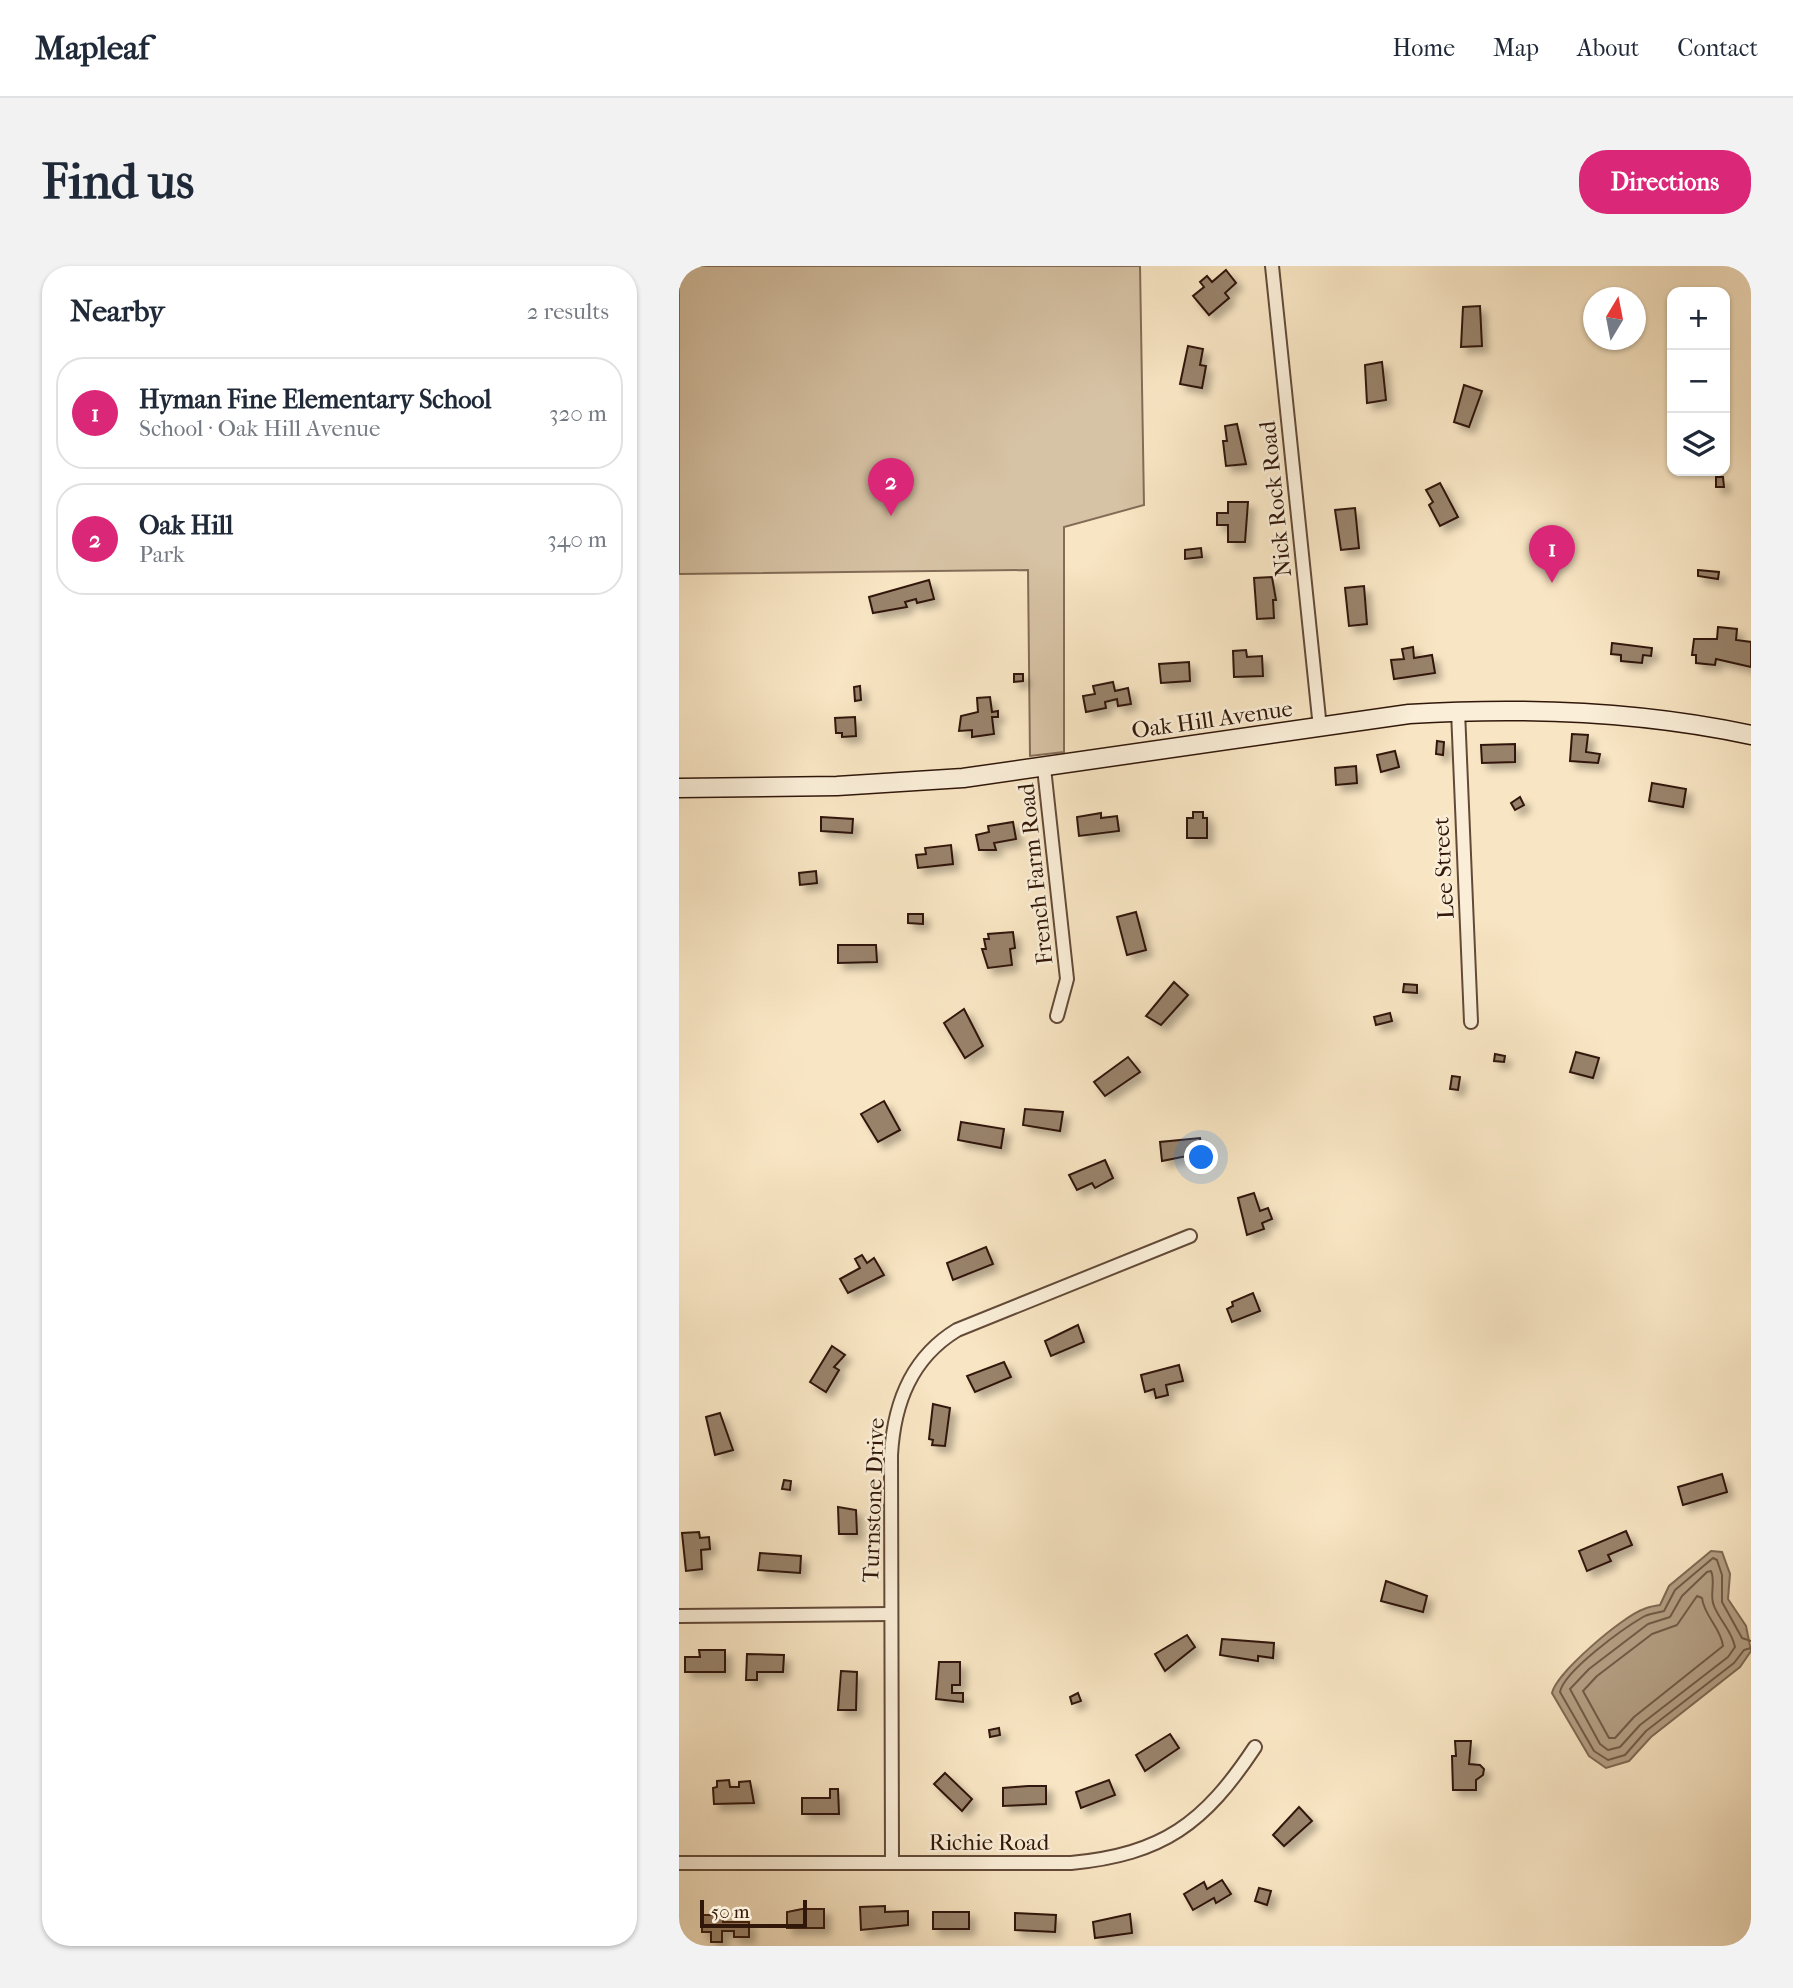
<!DOCTYPE html>
<html lang="en">
<head>
<meta charset="utf-8">
<style>
  body { margin:0; font-family:"IM FELL French Canon",serif; background:#f2f2f3; color:#1f2937 }
  .controls { position:absolute; right:21px; top:21px; display:grid; overflow:hidden; border-radius:14px; box-shadow:0 2px 5px #0004 }
  .controls button { width:63px; height:63px; display:grid; place-items:center; padding:0; border:0; border-bottom:2px solid #e0e1e3; background:#fff; color:#1f2937; font:35px sans-serif }
  .compass { position:absolute; left:904px; top:21px; width:63px; height:63px; border-radius:50%; background:#fff; box-shadow:0 2px 5px #0004; rotate:10deg }
  .scale { position:absolute; left:21px; bottom:18px; width:107px; box-sizing:border-box; padding-left:7px; border:4px solid #31170a; border-top:0; font-size:19px; line-height:24px; white-space:nowrap; color:#31170a; -webkit-text-stroke:5px #faeed8; paint-order:stroke }
  .you { position:absolute; left:523px; top:892px; width:24px; height:24px; margin:-18px; border:5px solid #fff; border-radius:50%; background:#1a73e8; box-shadow:0 0 0 10px #1a73e833 }
  .badge { display:grid; place-items:center; width:46px; height:46px; border-radius:50%; background:#db2777; color:#fff; font-size:23px; font-weight:700 }
  .pin { position:absolute; translate:-50% -58px; filter:drop-shadow(0 2px 4px #0008) }
  .pin::after { content:''; position:absolute; top:37px; width:24px; height:21px; background:inherit; clip-path:polygon(0 0,100% 0,50% 100%) }
  .list { margin:0; padding:0; list-style:none }
  h2 { display:flex; justify-content:space-between; align-items:center; height:91px; margin:0; padding:0 28px; font-size:30px }
  h2 small { font-size:23px; font-weight:400; color:#747a83 }
  .list li { display:grid; grid-template-columns:46px 1fr auto; gap:21px; align-items:center; box-sizing:border-box; height:112px; margin:0 14px 14px; padding:0 14px; border:2px solid #e0e1e3; border-radius:28px }
  .list b { display:block; font-size:26px; white-space:nowrap }
  .list p { margin:0; font-size:23px; white-space:nowrap; color:#747a83 }
  .list em { font-size:23px; font-style:normal; color:#747a83 }
  .icon { flex:none; width:38px; height:38px; fill:none; stroke:currentColor; stroke-width:2; stroke-linecap:round; stroke-linejoin:round }
  .map { position:relative; flex:none; width:1072px; height:1680px; overflow:hidden; border-radius:28px }
  header { display:flex; align-items:center; gap:42px; box-sizing:border-box; height:98px; padding:0 35px; background:#fff; border-bottom:2px solid #e0e1e3 }
  header strong { font-size:33px }
  nav { display:flex; gap:38px; margin-inline-start:auto; font-size:24px }
  .intro { display:flex; align-items:center; justify-content:space-between; box-sizing:border-box; height:168px; padding:0 42px }
  h1 { margin:0; font-size:49px }
  .button { padding:18px 32px; border-radius:28px; background:#db2777; color:#fff; font-size:24px; font-weight:700 }
  main { display:flex; gap:42px; padding:0 42px }
  aside { flex:1; background:#fff; border-radius:28px; box-shadow:0 2px 5px #0004 }
  .map>svg:first-child { display:block }
  .green { fill:#d6c2a4; stroke:#846c57; stroke-width:2 }
  .water { fill:#b49f84; stroke:#806953; stroke-width:2 }
  .lines { fill:none; stroke-linecap:round; stroke-linejoin:round }
  .shore { stroke:#725b47; stroke-width:2 }
  .building { fill:#98826a; stroke:#31170a; stroke-width:2; filter:url(#shadow) }
  .minor-casing { stroke:#634a38; stroke-width:16 }
  .secondary-casing { stroke:#31170a; stroke-width:21 }
  .minor { stroke:#faeed8; stroke-width:12 }
  .secondary { stroke:#faeed8; stroke-width:18 }
  .labels { text-anchor:middle; stroke-width:5; stroke-linejoin:round; paint-order:stroke }
  .street-label { font-size:23px; fill:#31170a; stroke:#faeed8 }
</style>
</head>
<body>
<header>
<strong>Mapleaf</strong>
<nav><a>Home</a><a>Map</a><a>About</a><a>Contact</a></nav>
</header>
<div class="intro"><h1>Find us</h1><a class="button">Directions</a></div>
<main>
<aside>
<h2>Nearby<small>2 results</small></h2>
<ul class="list">
<li><span class="badge">1</span><div><b>Hyman Fine Elementary School</b><p>School · Oak Hill Avenue</p></div><em>320 m</em></li>
<li><span class="badge">2</span><div><b>Oak Hill</b><p>Park</p></div><em>340 m</em></li>
</ul>
</aside>
<div class="map">
<svg width="1072" height="1680" viewBox="0 0 1072 1680">
  <defs>
    <filter id="shadow"><feDropShadow dx="6" dy="6" stdDeviation="3.5" flood-color="#0004"/></filter>
  </defs>
  <rect width="100%" height="100%" fill="#f8e5c3"/>
  <filter id="stains"><feTurbulence type="fractalNoise" baseFrequency=".00286" numOctaves="4"/><feColorMatrix values="0 0 0 0 .2 0 0 0 0 .09 0 0 0 0 .02 0 0 0 .5 -.17"/></filter>
  <radialGradient id="worn" r=".72"><stop offset=".6" stop-color="#630" stop-opacity="0"/><stop offset="1" stop-color="#630" stop-opacity=".3"/></radialGradient>
  <polygon class="green" points="0,0 461,0 465,239 385,261 385,486 351,490 349,304 0,308"/>
  <path class="water" d="M1032,1285L1043,1286L1051,1308L1049,1333L1067,1360L1072,1385L1061,1401L972,1471L950,1495L927,1502L910,1490L873,1427C877,1407 944,1350 965,1343C969,1341 976,1340 981,1339L990,1320Z"/>
  <g class="lines">
    <g class="shore">
      <path d="M1028,1306L1032,1305C1037,1316 1030,1329 1035,1340C1041,1355 1053,1365 1056,1381L1049,1391L961,1459L941,1481L929,1484L921,1478L891,1423L910,1403L969,1358L991,1351L1003,1330Z"/>
      <path d="M1018,1330L1023,1332C1025,1350 1042,1362 1044,1380L955,1451L936,1472H930L904,1425L918,1410L973,1368L998,1359Z"/>
      <path d="M1072,1375L1063,1372L1043,1336V1309L1038,1294L1034,1292L996,1324L985,1345C979,1347 970,1347 964,1351C945,1362 885,1405 881,1426L915,1485L929,1494L946,1489L967,1465L1055,1397L1065,1384L1072,1382"/>
    </g>
  </g>
  <g class="building">
    <polygon points="547,4 557,17 546,27 550,32 530,49 514,30 525,21 521,16 528,10 533,16"/>
    <polygon points="801,40 803,80 782,81 784,41"/>
    <polygon points="509,80 524,83 521,99 527,100 523,122 501,118"/>
    <polygon points="703,96 707,134 688,137 686,99"/>
    <polygon points="785,119 803,125 790,161 775,156"/>
    <polygon points="558,158 567,198 547,200 544,175 548,175 546,160"/>
    <polygon points="1037,211 1044,211 1045,221 1037,221"/>
    <polygon points="761,217 779,251 761,260 750,239 754,236 747,224"/>
    <polygon points="549,236 569,236 566,276 549,276 549,259 538,259 538,247 549,247"/>
    <polygon points="676,242 680,282 662,284 656,244"/>
    <polygon points="522,282 523,291 506,293 506,284"/>
    <polygon points="1019,304 1040,306 1039,313 1019,310"/>
    <polygon points="593,311 597,334 594,334 595,352 578,353 575,312"/>
    <polygon points="250,314 255,333 238,337 237,333 226,336 228,341 194,347 190,331"/>
    <polygon points="685,320 688,358 670,360 666,322"/>
    <polygon points="1039,361 1058,363 1057,374 1072,376 1072,401 1037,393 1036,399 1017,397 1017,389 1013,389 1015,373 1038,373"/>
    <polygon points="933,377 973,382 972,390 964,389 963,397 942,395 942,389 932,388"/>
    <polygon points="734,381 735,392 753,389 756,407 715,413 712,394 725,393 723,383"/>
    <polygon points="567,384 568,391 583,390 584,410 555,411 554,385"/>
    <polygon points="510,396 511,415 482,417 480,398"/>
    <polygon points="335,408 344,408 344,415 335,416"/>
    <polygon points="434,416 436,425 449,422 452,438 439,440 438,433 426,436 427,442 407,446 404,430 416,428 414,420"/>
    <polygon points="181,420 182,434 176,435 175,421"/>
    <polygon points="311,431 313,446 319,445 319,451 313,451 315,468 293,471 293,464 280,465 282,450 299,446 298,432"/>
    <polygon points="176,451 177,470 163,471 163,467 157,467 156,452"/>
    <polygon points="893,468 909,469 907,486 921,488 919,497 891,495"/>
    <polygon points="758,475 765,476 764,489 757,488"/>
    <polygon points="836,478 836,496 803,497 802,479"/>
    <polygon points="716,485 720,501 702,506 698,489"/>
    <polygon points="677,500 678,517 657,519 656,502"/>
    <polygon points="973,517 1007,523 1004,541 970,535"/>
    <polygon points="841,531 845,539 836,544 832,537"/>
    <polygon points="514,546 524,546 524,552 528,552 528,572 508,572 508,552 514,552"/>
    <polygon points="422,547 422,552 438,550 440,565 400,570 398,551"/>
    <polygon points="142,551 174,553 173,567 142,565"/>
    <polygon points="334,556 337,573 315,577 317,584 300,584 297,569 310,566 309,560"/>
    <polygon points="272,579 274,598 239,602 237,589 247,588 246,582"/>
    <polygon points="137,605 138,617 121,619 120,607"/>
    <polygon points="457,646 467,684 448,689 438,651"/>
    <polygon points="229,648 244,648 244,658 229,657"/>
    <polygon points="334,666 336,682 331,683 333,699 309,702 303,683 307,683 305,673 310,673 309,668"/>
    <polygon points="159,679 197,679 198,696 159,697"/>
    <polygon points="495,716 509,729 482,759 467,750"/>
    <polygon points="725,718 738,719 738,727 724,726"/>
    <polygon points="285,743 304,780 286,792 265,757"/>
    <polygon points="711,747 713,755 697,759 695,751"/>
    <polygon points="897,786 920,792 914,812 891,806"/>
    <polygon points="816,788 826,790 825,796 815,795"/>
    <polygon points="449,791 461,806 426,830 415,816"/>
    <polygon points="773,810 781,811 779,824 771,823"/>
    <polygon points="205,835 221,864 199,876 182,848"/>
    <polygon points="346,843 384,846 381,865 344,859"/>
    <polygon points="282,856 325,863 322,882 279,874"/>
    <polygon points="521,872 523,887 483,895 481,876"/>
    <polygon points="426,894 434,912 416,922 413,917 398,924 390,909"/>
    <polygon points="575,927 581,945 589,942 593,953 583,957 585,963 568,969 559,932"/>
    <polygon points="307,981 314,998 274,1014 268,997"/>
    <polygon points="183,989 188,997 195,992 205,1009 169,1027 161,1013 181,1002 176,993"/>
    <polygon points="574,1027 581,1045 553,1056 548,1043 554,1040 553,1036"/>
    <polygon points="399,1059 405,1076 372,1090 366,1075"/>
    <polygon points="153,1080 166,1089 155,1101 160,1104 147,1126 131,1116"/>
    <polygon points="325,1096 332,1111 296,1126 288,1110"/>
    <polygon points="500,1099 504,1115 487,1119 489,1129 477,1132 475,1123 466,1126 462,1109"/>
    <polygon points="254,1138 271,1142 266,1180 253,1179 254,1174 250,1173"/>
    <polygon points="41,1147 54,1184 36,1189 27,1151"/>
    <polygon points="1043,1208 1048,1226 1004,1239 999,1221"/>
    <polygon points="105,1214 112,1215 111,1224 103,1223"/>
    <polygon points="159,1241 177,1244 178,1268 160,1268"/>
    <polygon points="947,1265 953,1279 929,1289 932,1295 908,1305 900,1285"/>
    <polygon points="20,1266 21,1272 30,1271 31,1283 22,1284 23,1303 7,1305 3,1267"/>
    <polygon points="81,1287 122,1290 121,1307 79,1304"/>
    <polygon points="707,1315 748,1330 744,1346 702,1335"/>
    <polygon points="508,1369 516,1381 486,1405 476,1388"/>
    <polygon points="543,1373 595,1377 594,1392 579,1390 579,1395 541,1389"/>
    <polygon points="20,1384 46,1384 46,1406 6,1406 6,1391 21,1391"/>
    <polygon points="68,1388 105,1389 104,1406 78,1406 78,1414 67,1414"/>
    <polygon points="260,1396 281,1396 281,1419 273,1419 273,1427 284,1427 284,1436 257,1433"/>
    <polygon points="162,1405 178,1406 177,1444 159,1444"/>
    <polygon points="399,1427 402,1435 393,1438 391,1431"/>
    <polygon points="320,1462 321,1469 311,1471 310,1464"/>
    <polygon points="491,1468 500,1482 466,1505 457,1489"/>
    <polygon points="776,1475 792,1475 790,1498 801,1499 805,1503 804,1509 797,1514 797,1524 774,1524 773,1490 777,1490"/>
    <polygon points="266,1507 293,1533 283,1545 255,1518"/>
    <polygon points="50,1514 51,1521 60,1521 60,1516 71,1515 75,1537 35,1538 34,1522 38,1521 38,1515"/>
    <polygon points="430,1514 436,1529 402,1542 397,1526"/>
    <polygon points="349,1520 367,1520 367,1538 324,1540 324,1522"/>
    <polygon points="151,1523 159,1523 160,1548 123,1548 123,1532 151,1532"/>
    <polygon points="620,1541 633,1555 605,1580 594,1569"/>
    <polygon points="543,1614 552,1628 537,1637 535,1632 514,1644 505,1628 525,1616 528,1623"/>
    <polygon points="580,1622 592,1625 588,1639 576,1635"/>
    <polygon points="206,1640 206,1646 229,1645 229,1659 182,1664 181,1641"/>
    <polygon points="123,1643 145,1643 145,1662 108,1662 108,1646"/>
    <rect x="254" y="1646" width="36" height="17"/>
    <polygon points="336,1647 377,1649 376,1666 336,1664"/>
    <polygon points="451,1648 453,1667 416,1672 414,1656"/>
    <polygon points="23,1649 44,1649 44,1656 70,1656 70,1671 55,1671 55,1665 43,1665 43,1676 32,1676 32,1666 23,1666"/>
  </g>
  <g class="lines">
    <defs>
      <g id="minor">
        <polyline points="593,0 641,462"/>
        <polyline points="779,445 792,756"/>
        <polyline points="365,502 388,713 378,750"/>
        <polyline points="0,1350 212,1348"/>
        <path d="M0,1597H392C484,1588 525,1558 576,1481"/>
        <path d="M213,1597L212,1189C215,1137 232,1092 278,1064L511,970"/>
      </g>
      <path id="secondary" d="M0,522L158,520L284,512L730,448C844,441 960,445 1072,469"/>
    </defs>
    <use href="#minor" class="minor-casing"/>
    <use href="#secondary" class="secondary-casing"/>
    <use href="#minor" class="minor"/>
    <use href="#secondary" class="secondary"/>
  </g>
  <g class="labels">
    <g class="street-label">
      <text transform="translate(596 233) rotate(-96)" y="8">Nick Rock Road</text>
      <text transform="translate(533 453) rotate(-8)" y="8">Oak Hill Avenue</text>
      <text transform="translate(764 602) rotate(-93)" y="8">Lee Street</text>
      <text transform="translate(356 608) rotate(-96)" y="8">French Farm Road</text>
      <text transform="translate(194 1234) rotate(-88)" y="8">Turnstone Drive</text>
      <text x="310" y="1584">Richie Road</text>
    </g>
  </g>
  <rect width="100%" height="100%" filter="url(#stains)"/>
  <rect width="100%" height="100%" fill="url(#worn)"/>
</svg>
<div class="controls">
<button>+</button>
<button>−</button>
<button><svg class="icon" aria-label="layers" viewBox="0 0 24 24"><path d="M12 4l9 5-9 5-9-5zM3 14l9 5 9-5"/></svg></button>
</div>
<svg class="compass" viewBox="-18 -18 36 36"><path d="M0-13l5 13h-10z" fill="#e53935"/><path d="M0 13l5-13h-10z" fill="#747a83"/></svg>
<div class="scale">50 m</div>
<div class="you"></div>
<div class="pin badge" style="left:873px;top:317px">1</div>
<div class="pin badge" style="left:212px;top:250px">2</div>
</div>
</main>
</body>
</html>
